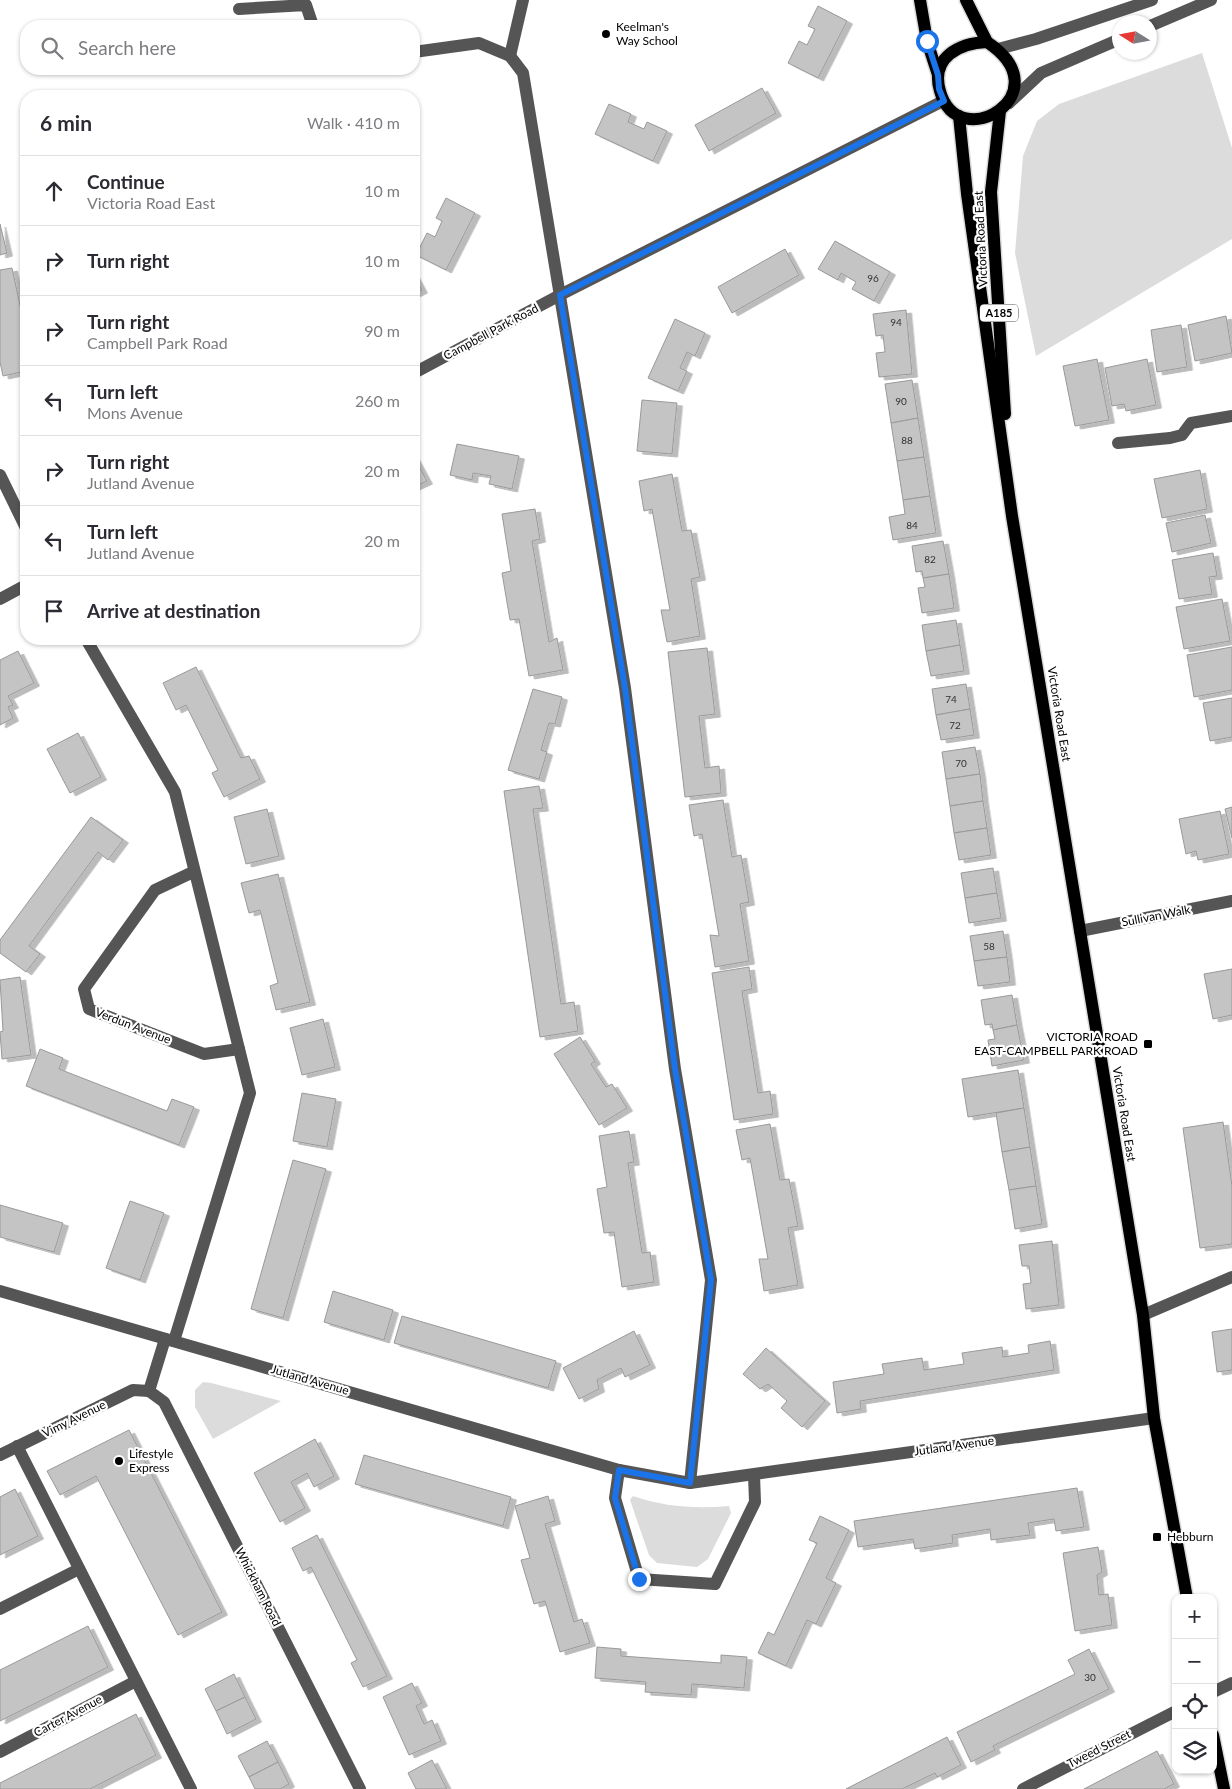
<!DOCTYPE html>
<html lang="en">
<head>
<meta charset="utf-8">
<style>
  body { margin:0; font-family:Lato,sans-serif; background:#f2f2f3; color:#2b2b33 }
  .controls { position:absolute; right:15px; bottom:15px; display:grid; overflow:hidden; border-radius:10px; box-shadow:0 1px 4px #0004 }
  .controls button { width:45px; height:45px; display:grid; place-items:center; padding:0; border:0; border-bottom:1px solid #e1e1e2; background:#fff; color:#2b2b33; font:25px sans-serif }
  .compass { position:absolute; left:1112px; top:15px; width:45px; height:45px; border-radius:50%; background:#fff; box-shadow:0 1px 4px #0004; rotate:281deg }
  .stop { position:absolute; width:15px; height:15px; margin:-11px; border:4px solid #1a73e8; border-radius:50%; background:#fff }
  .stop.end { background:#1a73e8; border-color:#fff; box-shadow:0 1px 5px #0008 }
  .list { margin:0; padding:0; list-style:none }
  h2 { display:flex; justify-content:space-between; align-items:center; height:65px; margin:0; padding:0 20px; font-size:21px }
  h2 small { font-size:16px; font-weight:400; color:#7c7c81 }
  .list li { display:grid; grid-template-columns:32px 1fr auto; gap:15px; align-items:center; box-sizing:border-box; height:70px; padding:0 20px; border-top:1px solid #e1e1e2 }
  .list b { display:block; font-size:19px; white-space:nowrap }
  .list p { margin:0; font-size:16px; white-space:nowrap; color:#7c7c81 }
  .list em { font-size:16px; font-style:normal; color:#7c7c81 }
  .icon { flex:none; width:28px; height:28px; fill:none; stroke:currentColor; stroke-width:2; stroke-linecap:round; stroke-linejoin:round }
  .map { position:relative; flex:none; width:1232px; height:1789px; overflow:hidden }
  .search { position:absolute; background:#fff; box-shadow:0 1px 4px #0004; left:20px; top:20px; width:400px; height:55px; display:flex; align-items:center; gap:12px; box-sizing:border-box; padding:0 18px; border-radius:20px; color:#7c7c81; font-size:19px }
  .panel { position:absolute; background:#fff; box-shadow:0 1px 4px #0004; left:20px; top:90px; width:400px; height:555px; border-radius:20px }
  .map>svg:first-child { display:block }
  .green { fill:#dcdcdc }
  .building { fill:#c4c4c4; stroke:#999; filter:url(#shadow) }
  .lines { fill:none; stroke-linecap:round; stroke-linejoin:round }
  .major-casing { stroke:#dbdbdb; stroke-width:15 }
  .minor { stroke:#555; stroke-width:12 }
  .major { stroke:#000; stroke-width:12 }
  .route { stroke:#1a73e8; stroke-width:6 }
  .poi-dot { fill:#000; stroke:#fff; stroke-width:2 }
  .labels { text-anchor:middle; stroke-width:4.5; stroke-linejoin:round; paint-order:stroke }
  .number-label { font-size:10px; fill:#313131 }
  .shield { fill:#fff; stroke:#4c4c4c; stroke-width:1 }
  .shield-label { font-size:11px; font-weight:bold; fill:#000 }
  .poi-label { font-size:12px; fill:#000; stroke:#fff; text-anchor:start }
  .street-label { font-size:12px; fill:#000; stroke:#fff }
</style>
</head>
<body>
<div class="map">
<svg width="1232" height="1789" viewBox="0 0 1232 1789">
  <defs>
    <filter id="shadow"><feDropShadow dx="5.5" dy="3" stdDeviation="0" flood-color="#0004"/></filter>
  </defs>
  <rect width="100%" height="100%" fill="#fff"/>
  <g class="green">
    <polygon points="1202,53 1232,148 1232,239 1036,356 1015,253 1023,156 1037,121 1059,104"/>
    <polygon points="203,1382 211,1383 281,1401 213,1439 195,1407 195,1390"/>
    <path d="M633,1496C665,1507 696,1509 729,1506L731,1513L708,1559L697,1567L657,1563L649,1555L630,1500Z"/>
  </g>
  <g class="building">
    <polygon points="818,6 847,21 818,78 788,63 799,41 807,45 815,29 808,26"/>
    <polygon points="762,88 776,113 709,151 695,125"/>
    <polygon points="609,104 631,114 628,122 644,129 647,122 667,131 653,161 595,134"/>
    <polygon points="446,198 475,213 446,270 416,255 427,233 435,237 442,221 436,218"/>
    <polygon points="0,224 7,253 0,255"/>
    <polygon points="835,241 890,272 874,301 852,289 856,282 841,273 838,280 818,269"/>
    <polygon points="785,249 799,275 732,313 718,287"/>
    <polygon points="12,268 26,333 26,371 3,376 0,362 0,270"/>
    <polygon points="414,275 422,290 414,294"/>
    <polygon points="906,310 912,374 879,377 876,353 885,352 883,335 876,336 873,314"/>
    <polygon points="1226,316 1232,353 1195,361 1188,325"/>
    <polygon points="675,319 705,333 695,356 687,352 680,368 687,371 678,391 648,378"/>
    <polygon points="1181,325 1187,367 1157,372 1151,330"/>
    <polygon points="1097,359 1109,420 1075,426 1063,366"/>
    <polygon points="1147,359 1156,405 1126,411 1124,404 1112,406 1105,368"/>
    <polygon points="912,380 918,418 891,423 885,384"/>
    <polygon points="642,400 677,403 672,454 637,451"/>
    <polygon points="918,418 924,457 897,461 891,423"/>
    <polygon points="457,444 519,456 512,489 489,484 491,476 473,473 472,480 450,475"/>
    <polygon points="414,457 427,481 414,487"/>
    <polygon points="924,457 930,496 903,500 897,461"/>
    <polygon points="1200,470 1207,509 1162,518 1154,479"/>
    <polygon points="672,474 682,531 691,530 700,577 691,579 700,636 667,642 661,610 670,610 652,509 644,511 639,481"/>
    <polygon points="930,496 936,533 893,540 889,517 905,514 903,500"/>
    <polygon points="535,509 540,539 532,541 549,642 557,638 563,670 529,676 519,619 510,620 502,573 511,571 502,514"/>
    <polygon points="1205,515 1211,543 1172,552 1166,523"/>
    <polygon points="943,541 949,574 923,578 922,571 916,572 912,546"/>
    <polygon points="1213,553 1217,576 1209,577 1212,594 1179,599 1172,560"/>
    <polygon points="949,574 954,608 922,613 918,588 925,587 923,578"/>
    <polygon points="1222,599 1230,641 1184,649 1176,607"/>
    <polygon points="956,620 960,645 926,651 922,625"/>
    <polygon points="960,645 964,671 931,676 926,651"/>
    <polygon points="1232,647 1232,690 1194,697 1187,655"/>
    <polygon points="707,648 715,714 699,716 705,768 719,766 721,793 685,797 668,652"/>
    <polygon points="18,651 34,683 8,696 13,705 8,707 13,718 0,725 0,660"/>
    <polygon points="196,667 241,758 249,756 260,779 224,797 212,773 218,770 186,705 176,710 163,683"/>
    <polygon points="966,684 970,709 936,715 932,689"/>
    <polygon points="533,689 562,697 555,724 549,723 541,750 547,752 539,779 508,770"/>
    <polygon points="1232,698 1232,737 1210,741 1203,703"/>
    <polygon points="970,709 974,735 941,740 936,715"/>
    <polygon points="78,733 101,777 70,793 47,749"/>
    <polygon points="975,747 980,774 946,779 942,752"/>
    <polygon points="980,774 983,801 950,806 946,779"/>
    <polygon points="539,786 543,808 533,809 561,1004 574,1002 578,1031 540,1037 504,791"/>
    <polygon points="723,800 732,857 741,855 749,902 740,904 749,961 715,967 710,935 719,936 702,834 694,836 689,805"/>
    <polygon points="983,801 987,828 954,833 950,806"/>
    <polygon points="1232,807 1232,838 1225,809"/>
    <polygon points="267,809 279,856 246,864 234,817"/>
    <polygon points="1220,811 1229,854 1198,860 1196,851 1186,854 1179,819"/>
    <polygon points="91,817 123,840 108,860 98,852 29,946 40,954 26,972 0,953 0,940"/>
    <polygon points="987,828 991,855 959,860 954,833"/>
    <polygon points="993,868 997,893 965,898 961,873"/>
    <polygon points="278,874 310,1002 276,1010 270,986 278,983 260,910 249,913 241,883"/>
    <polygon points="997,893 1001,918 969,923 965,898"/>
    <polygon points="1003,931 1007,957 974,961 970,936"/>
    <polygon points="1007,957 1010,982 978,986 974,961"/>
    <polygon points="749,967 752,989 742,991 758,1093 770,1091 773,1114 734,1120 712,973"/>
    <polygon points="1232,969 1232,1015 1213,1019 1204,974"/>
    <polygon points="20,977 31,1055 2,1059 0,1032 3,1031 0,980"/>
    <polygon points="1012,995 1017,1025 993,1030 992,1024 985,1025 981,1000"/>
    <polygon points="323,1019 335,1067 302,1075 290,1028"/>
    <polygon points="1017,1025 1024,1060 992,1066 988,1040 995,1039 993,1030"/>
    <polygon points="580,1037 595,1061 591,1064 606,1087 612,1084 627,1108 599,1125 554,1054"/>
    <polygon points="40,1049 63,1058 59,1069 167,1111 172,1099 194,1107 179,1145 26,1086"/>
    <polygon points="1018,1070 1024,1108 968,1117 962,1079"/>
    <polygon points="302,1093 336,1099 327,1147 293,1141"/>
    <polygon points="1024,1108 1030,1147 1002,1152 996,1113"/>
    <polygon points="1223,1122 1232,1186 1232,1244 1200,1248 1183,1128"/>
    <polygon points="770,1124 780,1180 789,1179 798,1226 788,1228 798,1285 764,1291 759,1259 768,1259 750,1158 742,1160 736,1130"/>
    <polygon points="629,1131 634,1162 628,1163 642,1253 650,1252 654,1282 622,1287 614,1232 604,1233 597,1189 607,1187 599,1136"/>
    <polygon points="1030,1147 1036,1186 1009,1190 1002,1152"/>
    <polygon points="293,1160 326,1169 283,1318 251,1309"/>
    <polygon points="1036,1186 1042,1224 1015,1229 1009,1190"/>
    <polygon points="130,1201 164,1213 140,1280 106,1268"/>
    <polygon points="0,1205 63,1223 54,1252 0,1237"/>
    <polygon points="1052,1241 1059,1305 1026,1309 1023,1284 1031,1283 1029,1266 1022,1266 1019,1245"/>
    <polygon points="333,1291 393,1310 384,1340 324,1322"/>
    <polygon points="402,1316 556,1361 548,1388 394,1343"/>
    <polygon points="1232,1329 1232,1370 1217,1372 1212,1332"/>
    <polygon points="634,1331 650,1365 625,1377 621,1368 597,1380 599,1389 579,1399 563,1368"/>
    <polygon points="1050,1341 1054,1370 860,1401 861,1409 837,1413 833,1382 884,1374 882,1364 922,1358 924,1370 964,1364 962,1353 1002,1347 1003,1357 1029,1353 1028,1345"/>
    <polygon points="766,1348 825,1401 802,1427 781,1408 787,1401 768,1384 760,1389 743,1374"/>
    <polygon points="129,1430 222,1612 178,1635 96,1476 60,1495 47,1471"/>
    <polygon points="315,1439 334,1476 314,1487 307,1473 291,1482 305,1508 280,1522 254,1473"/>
    <polygon points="364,1455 511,1497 503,1526 355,1484"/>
    <polygon points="1077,1488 1084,1527 1056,1531 1054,1519 1028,1523 1030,1535 991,1540 990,1529 952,1535 953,1543 915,1549 913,1539 858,1547 854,1521"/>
    <polygon points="15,1489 38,1536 0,1555 0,1497"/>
    <polygon points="548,1496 555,1521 545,1524 574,1622 582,1619 590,1643 560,1652 545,1601 534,1604 521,1560 530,1558 515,1506"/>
    <polygon points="820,1516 849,1530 826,1578 836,1583 816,1624 807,1620 786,1666 758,1653 768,1632 774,1635 817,1543 809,1540"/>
    <polygon points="317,1535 387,1676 363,1687 351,1663 357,1660 311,1567 303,1571 292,1548"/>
    <polygon points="1098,1547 1102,1572 1097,1575 1099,1595 1108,1594 1112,1625 1075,1631 1063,1553"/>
    <polygon points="88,1626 108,1667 0,1721 0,1670"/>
    <polygon points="597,1647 621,1649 621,1656 721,1663 721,1655 747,1657 744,1688 692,1684 691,1695 645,1692 646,1682 595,1678"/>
    <polygon points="1089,1649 1109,1689 993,1746 995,1750 971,1762 957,1732 1075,1674 1068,1660"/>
    <polygon points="234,1674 245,1697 216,1711 205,1689"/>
    <polygon points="412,1683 422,1703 416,1706 424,1724 432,1720 441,1741 409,1755 383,1697"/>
    <polygon points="245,1697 256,1719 227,1734 216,1711"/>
    <polygon points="136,1714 156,1755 90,1789 0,1789 0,1783"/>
    <polygon points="947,1737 961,1765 937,1777 935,1773 902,1789 846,1789"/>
    <polygon points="267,1741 278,1762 249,1777 238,1756"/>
    <polygon points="1157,1751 1174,1784 1164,1789 1084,1789"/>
    <polygon points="432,1760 447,1789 416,1789 408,1773"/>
    <polygon points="278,1762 289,1784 280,1789 255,1789 249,1777"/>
  </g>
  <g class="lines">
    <defs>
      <g id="major">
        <polyline points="920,0 927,41 938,75"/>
        <polyline points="966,0 987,42"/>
        <path d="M987,42C1064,93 958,157 940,91C930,57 960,43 987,42Z"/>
        <polyline points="1000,111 991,192 1005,414"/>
        <polyline points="959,116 967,194 1012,516 1143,1315 1154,1418 1187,1598"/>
        <polyline points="1213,1735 1224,1789"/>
      </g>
    </defs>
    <use href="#major" class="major-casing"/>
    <g class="minor">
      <polyline points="239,9 306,5 313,26"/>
      <polyline points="1150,26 1211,0"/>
      <polyline points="998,49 1036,39 1152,0"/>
      <polyline points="414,52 479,43 510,56 523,73 625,688 675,1069 711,1280 690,1483"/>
      <polyline points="510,56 523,0"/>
      <polyline points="1009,103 1041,73 1120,39"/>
      <polyline points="414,373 560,295 943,101"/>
      <polyline points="1118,443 1170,438 1182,435 1191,423 1232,416"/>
      <polyline points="0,475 26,528"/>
      <polyline points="0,599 26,585"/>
      <polyline points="86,639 175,792 250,1093 174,1341"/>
      <polyline points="193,872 155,890 84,989 89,1009 204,1054 239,1049"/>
      <polyline points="1080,931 1232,901"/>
      <polyline points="0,1291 619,1470 690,1483 1154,1418"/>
      <polyline points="1143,1315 1232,1277"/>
      <polyline points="149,1391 164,1402 360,1789"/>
      <polyline points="149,1391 165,1339"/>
      <polyline points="17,1446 191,1789"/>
      <polyline points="0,1455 133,1390 149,1391"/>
      <polyline points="619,1470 615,1498 639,1579 715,1584 755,1502 754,1475"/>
      <polyline points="0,1609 79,1569"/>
      <polyline points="1213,1692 1232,1683"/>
      <polyline points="0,1752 136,1681"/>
      <polyline points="1023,1789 1176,1711"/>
    </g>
    <use href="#major" class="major"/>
  </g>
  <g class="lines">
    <polyline class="route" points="639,1579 615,1498 619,1470 690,1483 711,1280 675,1069 625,688 560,295 944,101 939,89 938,75 927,41"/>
  </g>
  <g class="poi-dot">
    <circle cx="606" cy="34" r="5"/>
    <rect x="1143" y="1039" width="10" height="10" rx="2.5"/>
    <circle cx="119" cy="1461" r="5"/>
    <rect x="1152" y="1532" width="10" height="10" rx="2.5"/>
  </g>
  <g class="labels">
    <g class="number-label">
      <text x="873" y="282">96</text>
      <text x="896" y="326">94</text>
      <text x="901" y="405">90</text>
      <text x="907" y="444">88</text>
      <text x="912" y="529">84</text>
      <text x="930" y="563">82</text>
      <text x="951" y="703">74</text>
      <text x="955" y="729">72</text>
      <text x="961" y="767">70</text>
      <text x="989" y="950">58</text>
      <text x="1090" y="1681">30</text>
    </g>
    <rect class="shield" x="980" y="304.5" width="38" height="17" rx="4"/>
    <g class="shield-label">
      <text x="999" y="317">A185</text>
    </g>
    <g class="poi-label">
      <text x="616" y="31">Keelman's<tspan x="616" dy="14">Way School</tspan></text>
      <text x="1138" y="1041" text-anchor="end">VICTORIA ROAD<tspan x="1138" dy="14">EAST-CAMPBELL PARK ROAD</tspan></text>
      <text x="129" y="1458">Lifestyle<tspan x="129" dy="14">Express</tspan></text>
      <text x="1167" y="1541">Hebburn</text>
    </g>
    <g class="street-label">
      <text transform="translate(981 239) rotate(-93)" y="4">Victoria Road East</text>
      <text transform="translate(491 332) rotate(-28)" y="4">Campbell Park Road</text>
      <text transform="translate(1059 714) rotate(81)" y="4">Victoria Road East</text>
      <text transform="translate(1156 916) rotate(-11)" y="4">Sullivan Walk</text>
      <text transform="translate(133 1026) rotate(21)" y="4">Verdun Avenue</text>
      <text transform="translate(1124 1114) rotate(81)" y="4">Victoria Road East</text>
      <text transform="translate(310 1380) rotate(16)" y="4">Jutland Avenue</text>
      <text transform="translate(74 1419) rotate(-26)" y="4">Vimy Avenue</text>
      <text transform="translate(954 1446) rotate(-8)" y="4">Jutland Avenue</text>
      <text transform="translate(258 1587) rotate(63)" y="4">Whickham Road</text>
      <text transform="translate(68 1716) rotate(-28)" y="4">Carter Avenue</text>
      <text transform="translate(1099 1749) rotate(-27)" y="4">Tweed Street</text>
    </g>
  </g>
</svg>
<div class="controls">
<button>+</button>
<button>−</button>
<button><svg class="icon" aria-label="locate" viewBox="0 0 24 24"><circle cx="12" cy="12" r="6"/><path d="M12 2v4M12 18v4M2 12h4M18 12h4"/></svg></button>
<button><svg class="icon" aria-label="layers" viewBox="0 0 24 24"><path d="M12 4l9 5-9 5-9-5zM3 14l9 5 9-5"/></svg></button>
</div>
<svg class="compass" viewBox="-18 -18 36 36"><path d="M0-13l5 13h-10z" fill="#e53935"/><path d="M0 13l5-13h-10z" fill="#7c7c81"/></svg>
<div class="stop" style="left:927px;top:41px"></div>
<div class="stop end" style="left:639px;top:1579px"></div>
<div class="search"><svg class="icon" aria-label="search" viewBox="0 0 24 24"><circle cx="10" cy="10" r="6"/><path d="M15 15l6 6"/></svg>Search here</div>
<section class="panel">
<h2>6 min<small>Walk · 410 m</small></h2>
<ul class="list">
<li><svg class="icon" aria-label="ahead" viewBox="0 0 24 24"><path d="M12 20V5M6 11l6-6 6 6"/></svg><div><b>Continue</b><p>Victoria Road East</p></div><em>10 m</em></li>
<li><svg class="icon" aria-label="right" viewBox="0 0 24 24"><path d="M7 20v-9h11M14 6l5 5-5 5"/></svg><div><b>Turn right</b></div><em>10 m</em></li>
<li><svg class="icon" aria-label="right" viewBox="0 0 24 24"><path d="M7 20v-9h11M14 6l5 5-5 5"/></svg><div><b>Turn right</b><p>Campbell Park Road</p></div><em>90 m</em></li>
<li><svg class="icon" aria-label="left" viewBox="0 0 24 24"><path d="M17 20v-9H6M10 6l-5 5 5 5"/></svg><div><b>Turn left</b><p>Mons Avenue</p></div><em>260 m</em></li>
<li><svg class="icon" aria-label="right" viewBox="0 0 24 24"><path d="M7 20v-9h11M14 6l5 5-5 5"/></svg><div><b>Turn right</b><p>Jutland Avenue</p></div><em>20 m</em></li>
<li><svg class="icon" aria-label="left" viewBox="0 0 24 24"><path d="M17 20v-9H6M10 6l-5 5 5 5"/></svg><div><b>Turn left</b><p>Jutland Avenue</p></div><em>20 m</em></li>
<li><svg class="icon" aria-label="arrive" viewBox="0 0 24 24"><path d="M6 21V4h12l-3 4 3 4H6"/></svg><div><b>Arrive at destination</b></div></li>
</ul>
</section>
</div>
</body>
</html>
